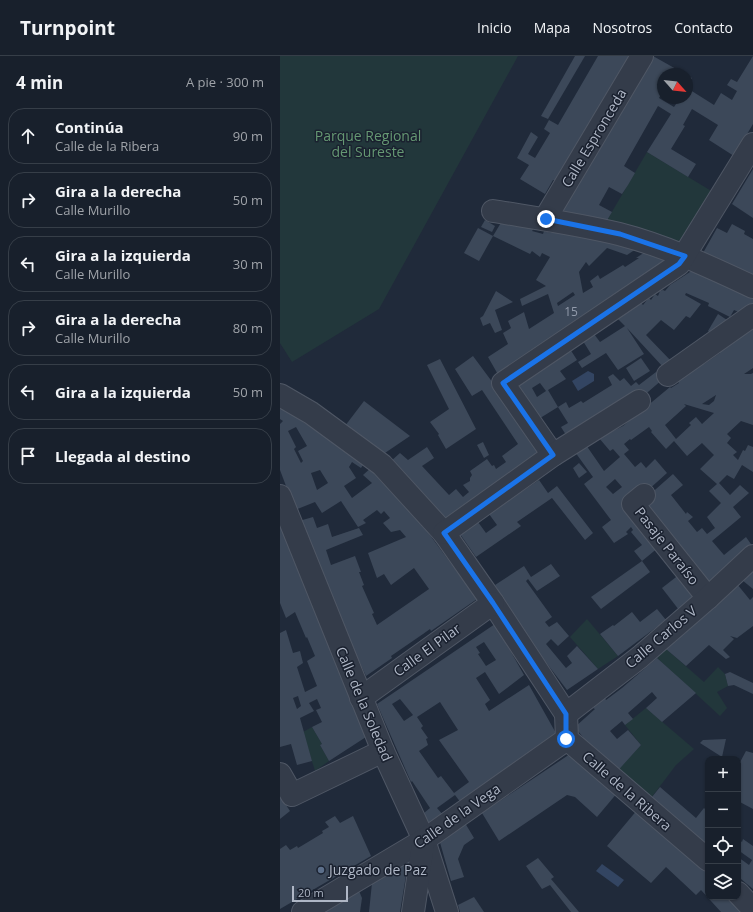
<!DOCTYPE html>
<html lang="es">
<head>
<meta charset="utf-8">
<style>
  body { margin:0; font-family:"Open Sans",sans-serif; background:#252d38; color:#f1f3f6 }
  .controls { position:absolute; right:12px; bottom:12px; display:grid; overflow:hidden; border-radius:8px; box-shadow:0 1px 3px #0004 }
  .controls button { width:36px; height:36px; display:grid; place-items:center; padding:0; border:0; border-bottom:1px solid #363e48; background:#18202c; color:#f1f3f6; font:20px sans-serif }
  .compass { position:absolute; left:377px; top:12px; width:36px; height:36px; border-radius:50%; background:#18202c; box-shadow:0 1px 3px #0004; rotate:117deg }
  .scale { position:absolute; left:12px; bottom:10px; width:56px; box-sizing:border-box; padding-left:4px; border:2px solid #afb7c6; border-top:0; font-size:11px; line-height:14px; white-space:nowrap; color:#afb7c6; -webkit-text-stroke:3px #1a212f; paint-order:stroke }
  .stop { position:absolute; width:12px; height:12px; margin:-9px; border:3px solid #1a73e8; border-radius:50%; background:#fff }
  .stop.end { background:#1a73e8; border-color:#fff; box-shadow:0 1px 4px #0008 }
  .list { margin:0; padding:0; list-style:none }
  h2 { display:flex; justify-content:space-between; align-items:center; height:52px; margin:0; padding:0 16px; font-size:17px }
  h2 small { font-size:13px; font-weight:400; color:#9fa3a9 }
  .list li { display:grid; grid-template-columns:26px 1fr auto; gap:12px; align-items:center; box-sizing:border-box; height:56px; margin:0 8px 8px; padding:0 8px; border:1px solid #363e48; border-radius:16px }
  .list b { display:block; font-size:15px; white-space:nowrap }
  .list p { margin:0; font-size:13px; white-space:nowrap; color:#9fa3a9 }
  .list em { font-size:13px; font-style:normal; color:#9fa3a9 }
  .icon { flex:none; width:22px; height:22px; fill:none; stroke:currentColor; stroke-width:2; stroke-linecap:round; stroke-linejoin:round }
  .map { position:relative; flex:none; width:473px; height:856px; overflow:hidden }
  header { display:flex; align-items:center; gap:24px; box-sizing:border-box; height:56px; padding:0 20px; background:#18202c; border-bottom:1px solid #363e48 }
  header strong { font-size:19px }
  nav { display:flex; gap:22px; margin-inline-start:auto; font-size:14px }
  main { display:flex }
  aside { flex:1; background:#18202c }
  .map>svg:first-child { display:block }
  .green { fill:#22373b }
  .water { fill:#334562 }
  .building { fill:#3c4859; fill-rule:evenodd }
  .lines { fill:none; stroke-linecap:round; stroke-linejoin:round }
  .minor-casing { stroke:#4f5765; stroke-width:24 }
  .minor { stroke:#343c4a; stroke-width:22 }
  .route { stroke:#1a73e8; stroke-width:5 }
  .service-dot { fill:#5c6f8a; stroke:#1a212f; stroke-width:1.5 }
  .labels { text-anchor:middle; stroke-width:3; stroke-linejoin:round; paint-order:stroke }
  .number-label { font-size:12px; fill:#929bab }
  .park-label { font-size:14px; fill:#659873; stroke:#1a212f }
  .street-label { font-size:14px; fill:#afb7c6; stroke:#1a212f }
  .poi-label { font-size:14px; fill:#afb7c6; stroke:#1a212f; text-anchor:start }
</style>
</head>
<body>
<header>
<strong>Turnpoint</strong>
<nav><a>Inicio</a><a>Mapa</a><a>Nosotros</a><a>Contacto</a></nav>
</header>
<main>
<aside>
<h2>4 min<small>A pie · 300 m</small></h2>
<ul class="list">
<li><svg class="icon" aria-label="ahead" viewBox="0 0 24 24"><path d="M12 20V5M6 11l6-6 6 6"/></svg><div><b>Continúa</b><p>Calle de la Ribera</p></div><em>90 m</em></li>
<li><svg class="icon" aria-label="right" viewBox="0 0 24 24"><path d="M7 20v-9h11M14 6l5 5-5 5"/></svg><div><b>Gira a la derecha</b><p>Calle Murillo</p></div><em>50 m</em></li>
<li><svg class="icon" aria-label="left" viewBox="0 0 24 24"><path d="M17 20v-9H6M10 6l-5 5 5 5"/></svg><div><b>Gira a la izquierda</b><p>Calle Murillo</p></div><em>30 m</em></li>
<li><svg class="icon" aria-label="right" viewBox="0 0 24 24"><path d="M7 20v-9h11M14 6l5 5-5 5"/></svg><div><b>Gira a la derecha</b><p>Calle Murillo</p></div><em>80 m</em></li>
<li><svg class="icon" aria-label="left" viewBox="0 0 24 24"><path d="M17 20v-9H6M10 6l-5 5 5 5"/></svg><div><b>Gira a la izquierda</b></div><em>50 m</em></li>
<li><svg class="icon" aria-label="arrive" viewBox="0 0 24 24"><path d="M6 21V4h12l-3 4 3 4H6"/></svg><div><b>Llegada al destino</b></div></li>
</ul>
</aside>
<div class="map">
<svg width="473" height="856" viewBox="0 0 473 856">
  <rect width="100%" height="100%" fill="#202a3a"/>
  <g class="green">
    <polygon points="0,0 238,0 99,253 12,306 0,287"/>
    <polygon points="367,96 433,136 402,187 326,166"/>
    <polygon points="307,563 338,600 318,613 290,581"/>
    <polygon points="386,593 424,626 438,611 445,618 448,630 437,636 447,652 440,660 377,602"/>
    <polygon points="366,652 414,693 396,709 368,746 334,718 361,689 345,669"/>
    <polygon points="32,671 42,688 40,689 49,705 35,715 23,676"/>
  </g>
  <g class="water">
    <polygon points="308,315 314,318 314,325 298,335 292,325"/>
    <polygon points="322,808 344,824 338,831 316,815"/>
  </g>
  <g class="building">
    <polygon points="295,0 305,0 268,63 261,60"/>
    <polygon points="318,0 349,0 276,125 273,124 265,138 240,123 249,109 237,102 251,76 258,81 248,98 255,102 270,77 264,73 269,64 278,69"/>
    <polygon points="373,0 405,18 383,18 383,35 379,42 394,51 400,42 407,42 407,32 434,49 441,37 452,44 457,35 447,29 451,23 457,26 473,0 473,68 454,100 429,84 438,69 412,53 403,69 405,70 391,93 416,108 408,121 367,96 391,58 378,50 344,110 355,117 348,129 342,138 329,131 319,149 332,156 326,166 282,155"/>
    <polygon points="407,19 412,22 407,30"/>
    <polygon points="473,113 473,162 452,148"/>
    <polygon points="205,164 215,170 212,176 201,171"/>
    <path d="M222,165L255,171L252,175L263,178L264,175L272,177V175L284,176L356,193L347,199L327,192L309,210L306,206L299,216L303,237L313,231L310,225L318,219L320,223L343,209L345,211L359,202H356L365,196L390,204L220,322L208,301L228,288L223,277L231,272L228,265L244,256L249,273L274,257L268,238L242,250L240,243L266,230L256,224L270,201L262,197L260,201L252,195L250,198L213,180ZM293,236L295,239L278,250L277,247Z"/>
    <polygon points="452,168 465,175 464,178 473,183 473,220 423,197 437,172 447,177"/>
    <polygon points="198,172 213,180 199,205 184,197"/>
    <polygon points="413,214 473,241 473,249 461,257 454,254 450,261 428,250 429,247 406,237 405,239 421,248 410,262 406,260 394,274 381,264 366,279 392,306 384,312 347,272 364,298 338,314 326,297 302,312 298,306 311,298 303,285 314,278 320,286 345,270 338,263 361,247 363,249 367,244 369,242 371,244 375,238 378,240 380,235 383,234 385,235 390,229"/>
    <polygon points="216,235 233,246 215,254 222,274 215,277 210,267 203,270 200,262 203,260"/>
    <polygon points="438,258 450,266 432,279 428,275"/>
    <path d="M473,273V312L464,318H471L473,317V369L461,365L447,378L451,382L447,387L457,396L453,399L458,404L463,394L465,395L468,389L473,391V416L462,409L454,423L447,419L439,427L450,439L460,429L469,437L453,451L461,461L432,485L444,499L466,481L473,491L427,532L359,448L393,418L403,429L391,439L406,458L407,456L413,461L408,465L417,476L422,472L427,478L435,472L427,461L441,447L429,435L437,428L420,413L434,399L422,387L407,400L394,385L386,393L371,376L372,375L369,371L351,384L350,383L344,388L349,394L344,398L355,411L361,406L366,412L375,403L387,417L367,435L346,449L379,491L362,505L354,495L362,489L351,476L353,474L351,471L346,476L348,478L334,487L322,471L331,464L304,428L313,421L295,396L306,389L324,415L340,401L333,393L330,395L319,382L343,370L390,331L391,332L399,327L397,324L422,306L424,308L440,297L439,294L462,277L463,280ZM436,339L434,345L429,349L422,348ZM404,348L434,357L422,368L416,361L409,367L411,369L396,383L385,369L406,350ZM335,423L342,431L333,438L326,431Z"/>
    <path d="M290,293L297,304L280,315L286,323L268,334L278,351L257,364L233,330ZM260,327L266,335L257,341L252,332Z"/>
    <polygon points="193,300 213,327 259,397 169,462 163,462 110,406 120,397 128,404 147,391 154,402 142,410 169,439 176,433 183,441 189,436 183,429 190,425 190,422 192,419 190,415 207,403 212,410 214,409 216,413 226,406 222,400 238,388 202,334 192,340 175,313"/>
    <polygon points="361,302 370,315 354,325 346,312"/>
    <polygon points="160,303 196,373 166,393 158,379 159,378 150,366 169,353 147,309"/>
    <polygon points="376,316 383,323 361,342 286,379 281,371 288,367 278,351 286,346 289,352 301,345 303,347 332,329 328,321 333,318 340,325 344,322 351,330 356,326 359,329"/>
    <polygon points="84,345 130,380 102,399 65,370"/>
    <path d="M0,351L85,406L81,412L72,406L69,411L76,422L64,430L72,442L92,427L83,419L92,411L144,471L197,543L151,575L150,573L143,578L111,600L112,602L86,620L52,546L19,465L33,461L37,472L48,468L52,481L79,472L83,479L46,494L51,509L75,500L81,516H79L84,529L82,530L94,557L92,558L97,569L149,533L134,512L111,529L104,518L97,522L88,497L126,481L120,474L111,476L103,467L110,462L104,455L101,458L97,454L83,464L86,467L78,471L61,445L42,457L35,446L15,454L0,414V368L3,365L0,363ZM16,371L27,390L18,395L23,405L21,407L14,393L16,391L8,375ZM40,414L48,427L37,434L31,417Z"/>
    <polygon points="203,386 209,399 204,402 197,389"/>
    <polygon points="299,407 307,416 299,422 293,412"/>
    <polygon points="259,424 268,437 277,430 313,477 305,484 272,442 237,466 241,470 196,501 180,478 198,466 206,477 217,469 209,458"/>
    <path d="M0,467L86,681L49,705L40,689L42,688L32,671L42,666L36,654L41,652L37,643L29,647L34,655L20,662L32,705L17,709L11,688L0,691V577L6,574L13,597L20,595L23,607L17,611L25,636L37,630L27,605L35,600L27,581L26,582L15,556L6,562L0,547ZM18,640L21,650L17,653L13,642Z"/>
    <polygon points="362,505 370,516 321,553 311,541"/>
    <polygon points="271,508 280,520 257,535 248,523 246,525 272,561 265,566 269,571 277,566 289,580 278,590 271,583 266,588 286,612 292,607 287,600 297,590 318,613 287,634 246,580 215,529 244,510 251,521"/>
    <polygon points="473,513 473,533 462,524"/>
    <polygon points="400,518 418,540 399,554 382,532"/>
    <polygon points="457,528 470,544 473,541 473,570 457,582 450,580 454,583 443,594 450,601 446,603 429,589 406,610 386,593"/>
    <polygon points="377,553 386,564 338,600 320,578 333,569 334,570 352,556 360,566"/>
    <path d="M215,568L244,619L219,638L205,616L196,622L210,644L205,648L209,655L249,629L277,679L181,747L175,739L157,752L163,759L152,767H148L144,757L150,752L132,725L131,726L97,648ZM204,586L216,604L206,610L198,598L200,597L196,591ZM120,643L133,659L124,665L112,648ZM160,646L178,674L159,684L189,726L174,737L161,720L158,722L139,695L148,689L146,683L148,682L141,672L143,670L137,661Z"/>
    <polygon points="377,602 416,637 382,666 366,652 377,642 372,636 348,657 353,663 345,669 342,665 330,675 337,683 348,674 361,689 333,720 295,671 315,653 313,652 325,642 326,644 342,632"/>
    <polygon points="450,616 473,627 473,638 454,629 448,630 445,618"/>
    <polygon points="446,683 442,701 420,687 423,684"/>
    <polygon points="466,695 473,697 473,753 458,745 458,710"/>
    <polygon points="293,696 338,736 317,761 295,741 287,739 219,785 202,757"/>
    <polygon points="380,731 416,762 424,752 428,756 428,796 368,746"/>
    <polygon points="0,740 10,755 0,763"/>
    <polygon points="358,753 428,814 428,841 451,841 463,856 441,856 421,834 416,839 386,811 371,827 327,790"/>
    <polygon points="55,760 60,767 73,760 91,800 0,853 0,793 6,789 10,794 17,790 18,792 43,777 42,775 49,771 45,766"/>
    <polygon points="185,767 194,782 184,789 178,803 184,821 171,825 159,783"/>
    <polygon points="458,783 462,786 463,783 473,790 473,833 461,823 459,824 458,824 458,801 469,809 472,804 458,794"/>
    <polygon points="258,802 274,821 271,823 299,856 291,856 270,829 262,833 246,810"/>
    <polygon points="126,805 128,807 120,856 89,856 92,827"/>
    <polygon points="79,835 82,842 80,856 45,856"/>
    <polygon points="194,841 204,856 180,856 178,849"/>
  </g>
  <g class="lines">
    <defs>
      <g id="minor">
        <path d="M213,155C255,162 298,168 339,178C386,190 430,211 473,231"/>
        <polyline points="265,163 362,0"/>
        <polyline points="388,319 473,259"/>
        <polyline points="0,339 31,357 102,409 164,477 213,547 286,658 287,683 428,804"/>
        <polyline points="273,399 223,327 399,208 473,88"/>
        <polyline points="364,439 353,448 428,542"/>
        <polyline points="0,440 103,695 144,784 167,856"/>
        <polyline points="164,477 273,399 359,345"/>
        <polyline points="81,642 213,547"/>
        <polyline points="286,658 360,601 428,542 473,500"/>
        <polyline points="0,718 12,739 103,695"/>
        <polyline points="458,837 473,853"/>
        <polyline points="23,856 144,784 287,683"/>
        <polyline points="133,856 143,789"/>
      </g>
    </defs>
    <use href="#minor" class="minor-casing"/>
    <use href="#minor" class="minor"/>
  </g>
  <g class="lines">
    <polyline class="route" points="266,163 340,178 405,200 399,208 223,327 273,399 164,477 213,547 286,658 286,683"/>
  </g>
  <circle class="service-dot" cx="41" cy="814" r="4"/>
  <g class="labels">
    <g class="number-label">
      <text x="291" y="260">15</text>
    </g>
    <g class="park-label">
      <text x="88" y="85">Parque Regional<tspan x="88" dy="16">del Sureste</tspan></text>
    </g>
    <g class="street-label">
      <text transform="translate(314 82) rotate(-59)" y="5">Calle Espronceda</text>
      <text transform="translate(387 490) rotate(52)" y="5">Pasaje Paraíso</text>
      <text transform="translate(381 581) rotate(-40)" y="5">Calle Carlos V</text>
      <text transform="translate(147 594) rotate(-36)" y="5">Calle El Pilar</text>
      <text transform="translate(84 648) rotate(67)" y="5">Calle de la Soledad</text>
      <text transform="translate(347 735) rotate(41)" y="5">Calle de la Ribera</text>
      <text transform="translate(177 760) rotate(-35)" y="5">Calle de la Vega</text>
    </g>
    <g class="poi-label">
      <text x="49" y="819">Juzgado de Paz</text>
    </g>
  </g>
</svg>
<div class="controls">
<button>+</button>
<button>−</button>
<button><svg class="icon" aria-label="locate" viewBox="0 0 24 24"><circle cx="12" cy="12" r="6"/><path d="M12 2v4M12 18v4M2 12h4M18 12h4"/></svg></button>
<button><svg class="icon" aria-label="layers" viewBox="0 0 24 24"><path d="M12 4l9 5-9 5-9-5zM3 14l9 5 9-5"/></svg></button>
</div>
<svg class="compass" viewBox="-18 -18 36 36"><path d="M0-13l5 13h-10z" fill="#e53935"/><path d="M0 13l5-13h-10z" fill="#9fa3a9"/></svg>
<div class="scale">20 m</div>
<div class="stop" style="left:286px;top:683px"></div>
<div class="stop end" style="left:266px;top:163px"></div>
</div>
</main>
</body>
</html>
